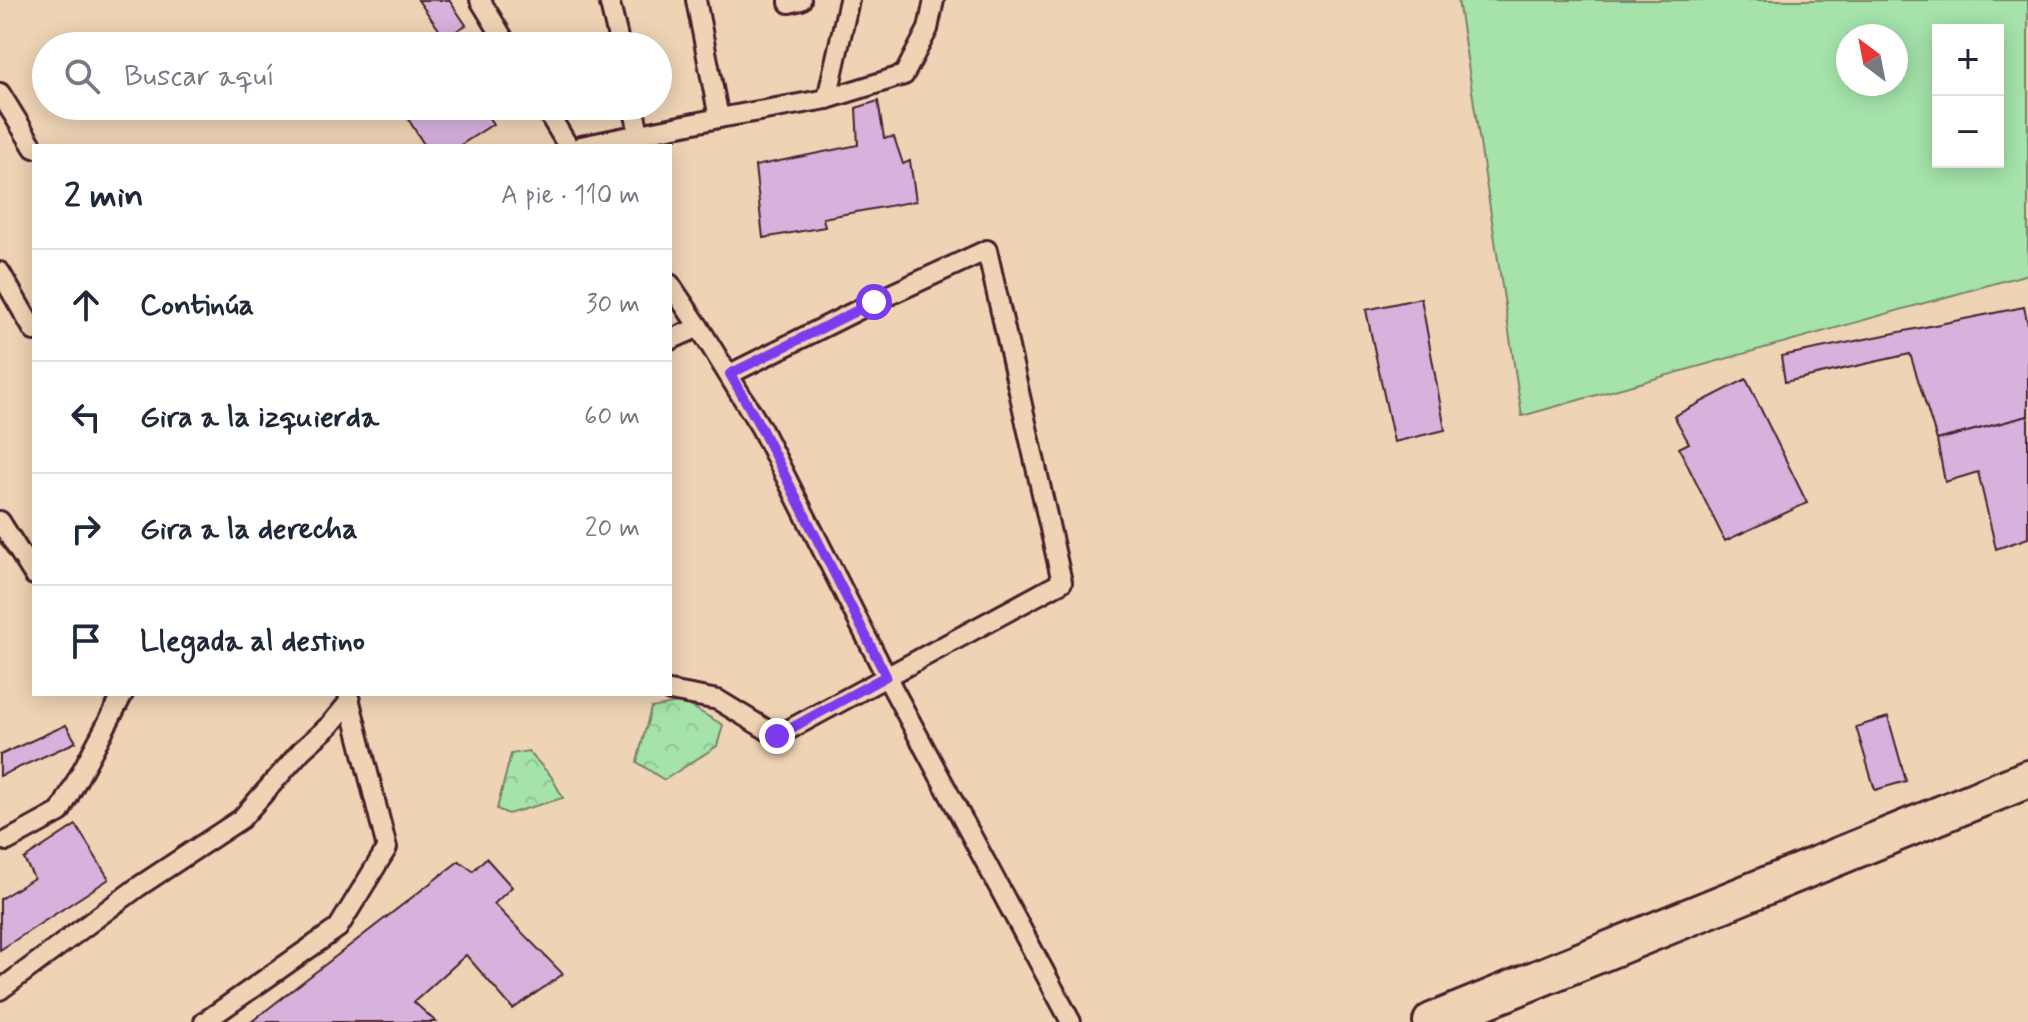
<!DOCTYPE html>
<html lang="es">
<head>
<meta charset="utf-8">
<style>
  body { margin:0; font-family:Mynerve,sans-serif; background:#f6f6f7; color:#1f2937 }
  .controls { position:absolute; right:24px; top:24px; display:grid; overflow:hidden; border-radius:0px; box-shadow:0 4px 20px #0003 }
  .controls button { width:72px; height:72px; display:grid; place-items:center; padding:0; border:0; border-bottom:2px solid #e0e1e3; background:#fff; color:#1f2937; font:40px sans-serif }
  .compass { position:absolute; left:1836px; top:24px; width:72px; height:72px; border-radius:50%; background:#fff; box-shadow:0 4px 20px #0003; rotate:328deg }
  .stop { position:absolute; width:24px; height:24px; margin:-18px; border:6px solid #7c3aed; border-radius:50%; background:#fff }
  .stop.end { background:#7c3aed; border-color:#fff; box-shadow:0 2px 8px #0008 }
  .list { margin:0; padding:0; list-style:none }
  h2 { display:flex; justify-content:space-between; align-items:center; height:104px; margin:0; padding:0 32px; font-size:34px }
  h2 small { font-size:26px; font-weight:400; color:#747a83 }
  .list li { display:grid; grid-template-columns:52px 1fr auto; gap:24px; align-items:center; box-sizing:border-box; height:112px; padding:0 32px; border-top:2px solid #e0e1e3 }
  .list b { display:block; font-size:30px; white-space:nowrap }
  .list em { font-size:26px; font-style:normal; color:#747a83 }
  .icon { flex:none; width:44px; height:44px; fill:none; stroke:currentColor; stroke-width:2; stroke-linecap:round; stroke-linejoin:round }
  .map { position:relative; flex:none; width:2028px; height:1022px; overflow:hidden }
  .search { position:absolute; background:#fff; box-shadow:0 4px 20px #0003; left:32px; top:32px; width:640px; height:88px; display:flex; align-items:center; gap:20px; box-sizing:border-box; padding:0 28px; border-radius:44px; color:#747a83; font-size:30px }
  .panel { position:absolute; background:#fff; box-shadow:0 4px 20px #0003; left:32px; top:144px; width:640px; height:552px; border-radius:0px }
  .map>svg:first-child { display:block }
  .grass { fill:#a5e3ab; stroke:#78816b; stroke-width:2; fill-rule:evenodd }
  .forest { fill:url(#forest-crowns); stroke:#78816b; stroke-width:2 }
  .building { fill:#d6b2dd; stroke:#4a1f2b; stroke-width:2 }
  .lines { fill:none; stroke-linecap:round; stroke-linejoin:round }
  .lane-casing { stroke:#4a1f2b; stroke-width:24 }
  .street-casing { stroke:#4a1f2b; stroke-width:42 }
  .lane { stroke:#eed4b5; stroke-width:18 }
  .street { stroke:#eed4b5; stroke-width:36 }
  .route { stroke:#7c3aed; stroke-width:10 }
</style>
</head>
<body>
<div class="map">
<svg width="2028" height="1022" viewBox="0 0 2028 1022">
  <defs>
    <pattern id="forest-crowns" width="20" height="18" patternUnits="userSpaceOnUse" patternTransform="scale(2)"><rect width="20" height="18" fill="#a5e3ab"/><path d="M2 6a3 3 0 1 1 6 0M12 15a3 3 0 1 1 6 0" fill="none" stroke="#90c293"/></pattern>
  </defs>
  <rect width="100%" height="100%" fill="#eed4b5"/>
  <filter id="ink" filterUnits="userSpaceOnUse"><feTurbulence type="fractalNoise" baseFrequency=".0125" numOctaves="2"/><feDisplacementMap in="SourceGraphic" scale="16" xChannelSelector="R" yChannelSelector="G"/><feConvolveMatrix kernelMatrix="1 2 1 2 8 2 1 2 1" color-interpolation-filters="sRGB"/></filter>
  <g filter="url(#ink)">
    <path class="grass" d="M1458,0H2028V274L1522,416ZM1938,30H1998V162H1938ZM1848,36H1896V84H1848Z"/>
    <g class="forest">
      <polygon points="683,702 723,725 717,746 664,780 637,762 651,708"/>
      <polygon points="528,751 551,776 563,798 508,814 497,809 511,754"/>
    </g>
    <g class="building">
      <polygon points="418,0 449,0 466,25 445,38"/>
      <polygon points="878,101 884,138 894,137 903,164 910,161 916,201 823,218 825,227 763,238 755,166 858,145 856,108"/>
      <polygon points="400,106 481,106 493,124 459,146 425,146"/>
      <polygon points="1421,298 1445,430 1394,442 1366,310"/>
      <polygon points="2024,307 2028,325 2028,416 1937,440 1910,354 1785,382 1781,356"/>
      <polygon points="1746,379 1807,503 1725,541 1679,448 1689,443 1674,416"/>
      <polygon points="2028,416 2028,538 1996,549 1978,472 1945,482 1937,440"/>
      <polygon points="1888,717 1906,781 1875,790 1856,727"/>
      <polygon points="66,725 76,742 0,776 0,755"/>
      <polygon points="76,825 109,879 0,950 0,899 34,878 24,859"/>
      <polygon points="486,858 512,887 494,904 563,974 513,1009 466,955 414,1002 436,1022 251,1022 459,861 473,871"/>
    </g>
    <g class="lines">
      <defs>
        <g id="lane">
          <polyline points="480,0 508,46"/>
          <polyline points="609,0 620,46"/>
          <polyline points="789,0 789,3 801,0"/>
          <polyline points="0,93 34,148"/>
          <polyline points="827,99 849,0"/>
          <polyline points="544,106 568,146"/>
          <polyline points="633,106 639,133"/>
          <polyline points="719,118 827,99 904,75 928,29 934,0"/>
          <polyline points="581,146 719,118 696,0"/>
          <polyline points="0,272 34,331"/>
          <polyline points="670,284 699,327 670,340"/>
          <polyline points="699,327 761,428 886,676 1071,1022"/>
          <polyline points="0,521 34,575"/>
          <polyline points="670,691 718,700 777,736 1062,582 987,250 874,302 730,374"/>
          <polyline points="7,841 60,812 123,694"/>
          <polyline points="0,990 138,887 241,819 302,750 330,725 350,701"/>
          <polyline points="204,1022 338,928 387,848 348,694"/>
        </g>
        <polyline id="street" points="1432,1022 2028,779"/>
      </defs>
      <use href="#lane" class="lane-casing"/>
      <use href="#street" class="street-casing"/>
      <use href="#lane" class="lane"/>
      <use href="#street" class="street"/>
    </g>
  </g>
  <g class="lines" filter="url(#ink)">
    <polyline class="route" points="777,736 886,676 761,428 730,374 874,302"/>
  </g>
</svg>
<div class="controls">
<button>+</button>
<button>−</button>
</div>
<svg class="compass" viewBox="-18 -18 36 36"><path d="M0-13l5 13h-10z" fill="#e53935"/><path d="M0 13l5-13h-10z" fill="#747a83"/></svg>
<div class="stop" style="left:874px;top:302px"></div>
<div class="stop end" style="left:777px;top:736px"></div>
<div class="search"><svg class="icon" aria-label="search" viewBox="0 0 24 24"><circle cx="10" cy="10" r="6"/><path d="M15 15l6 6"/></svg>Buscar aquí</div>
<section class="panel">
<h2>2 min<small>A pie · 110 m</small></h2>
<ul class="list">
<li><svg class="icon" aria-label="ahead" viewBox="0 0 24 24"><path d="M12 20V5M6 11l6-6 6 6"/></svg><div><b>Continúa</b></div><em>30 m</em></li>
<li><svg class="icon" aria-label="left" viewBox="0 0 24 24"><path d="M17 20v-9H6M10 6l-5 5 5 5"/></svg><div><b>Gira a la izquierda</b></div><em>60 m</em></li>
<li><svg class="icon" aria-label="right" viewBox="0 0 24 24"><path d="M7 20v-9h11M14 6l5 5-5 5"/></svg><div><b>Gira a la derecha</b></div><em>20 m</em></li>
<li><svg class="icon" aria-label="arrive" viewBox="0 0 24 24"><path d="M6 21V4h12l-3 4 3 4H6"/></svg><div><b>Llegada al destino</b></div></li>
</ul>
</section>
</div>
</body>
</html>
